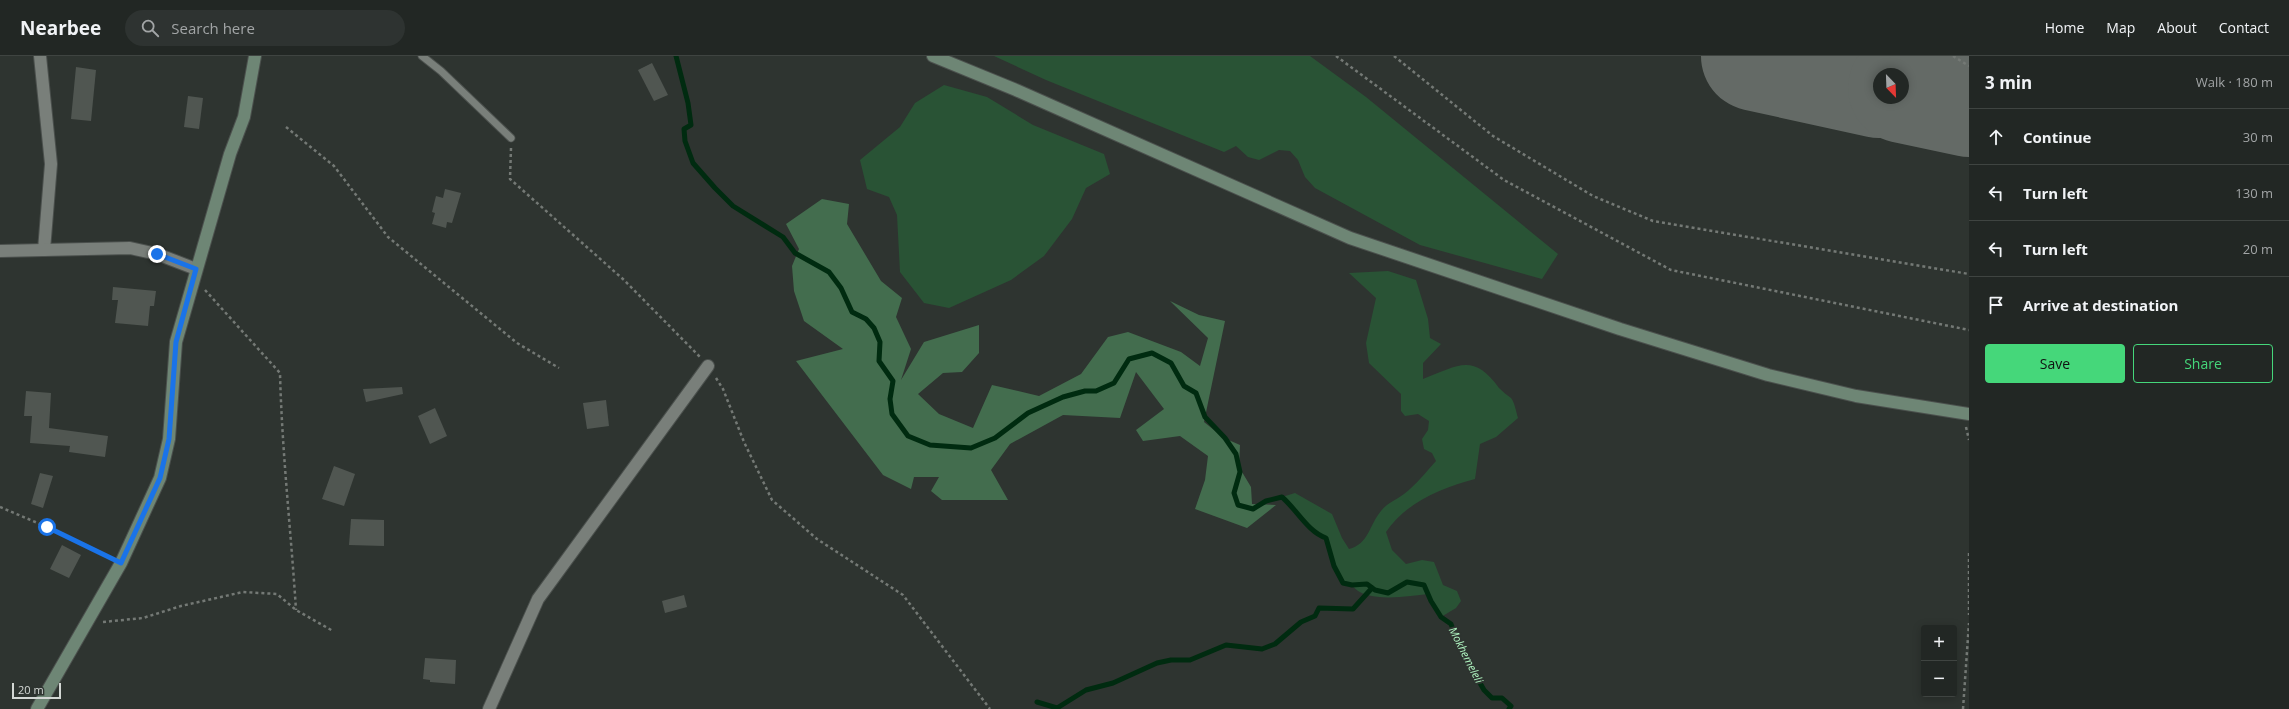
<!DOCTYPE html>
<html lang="en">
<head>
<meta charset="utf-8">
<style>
  body { margin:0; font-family:"Open Sans",sans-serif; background:#2e3331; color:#f1f3f6 }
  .controls { position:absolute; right:12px; bottom:12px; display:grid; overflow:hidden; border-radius:4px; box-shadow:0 2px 10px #0003 }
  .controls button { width:36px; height:36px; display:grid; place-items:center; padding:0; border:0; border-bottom:1px solid #3f4441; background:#222724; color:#f1f3f6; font:20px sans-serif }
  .compass { position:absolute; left:1873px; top:12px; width:36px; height:36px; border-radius:50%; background:#222724; box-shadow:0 2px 10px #0003; rotate:157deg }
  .scale { position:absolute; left:12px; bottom:10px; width:49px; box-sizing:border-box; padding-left:4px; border:2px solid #d3d7d4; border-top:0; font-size:11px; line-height:14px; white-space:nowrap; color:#d3d7d4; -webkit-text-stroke:3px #2e3430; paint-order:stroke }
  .stop { position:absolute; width:12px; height:12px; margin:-9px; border:3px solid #1a73e8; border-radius:50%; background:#fff }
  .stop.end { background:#1a73e8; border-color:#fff; box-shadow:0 1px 4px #0008 }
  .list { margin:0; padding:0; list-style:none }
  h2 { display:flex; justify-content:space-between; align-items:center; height:52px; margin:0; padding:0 16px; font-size:17px }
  h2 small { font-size:13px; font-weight:400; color:#a2a5a6 }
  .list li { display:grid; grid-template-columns:26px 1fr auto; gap:12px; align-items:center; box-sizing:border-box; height:56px; padding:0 16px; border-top:1px solid #3f4441 }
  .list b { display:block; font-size:15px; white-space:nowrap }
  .list em { font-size:13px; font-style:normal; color:#a2a5a6 }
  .actions { display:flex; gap:8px; padding:12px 16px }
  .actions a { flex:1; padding:9px 0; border:1px solid #45d77a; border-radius:4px; text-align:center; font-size:14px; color:#45d77a }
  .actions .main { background:#45d77a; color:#111 }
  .icon { flex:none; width:22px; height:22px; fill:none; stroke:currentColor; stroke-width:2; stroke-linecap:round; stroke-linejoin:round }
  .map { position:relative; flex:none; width:1969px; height:653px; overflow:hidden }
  header { display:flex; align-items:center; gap:24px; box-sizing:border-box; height:56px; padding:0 20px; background:#222724; border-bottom:1px solid #3f4441 }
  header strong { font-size:19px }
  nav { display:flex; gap:22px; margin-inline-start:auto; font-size:14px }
  .search { width:280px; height:36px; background:#2e3331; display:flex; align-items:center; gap:10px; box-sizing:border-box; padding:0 14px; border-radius:22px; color:#a2a5a6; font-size:15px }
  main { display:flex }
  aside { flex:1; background:#222724 }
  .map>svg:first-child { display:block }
  .green { fill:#295335 }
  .forest { fill:#436d4e }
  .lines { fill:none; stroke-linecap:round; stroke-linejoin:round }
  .stream { stroke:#002b10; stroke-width:5 }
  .runway { stroke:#646a66; stroke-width:110 }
  .building { fill:#505651 }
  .lane-casing { stroke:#4b504d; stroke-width:9 }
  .street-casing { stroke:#4b504d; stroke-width:14 }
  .secondary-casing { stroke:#4b504d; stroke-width:14 }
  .path { stroke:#747975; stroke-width:2.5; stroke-dasharray:3 3; stroke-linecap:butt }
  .lane { stroke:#797f7a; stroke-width:7 }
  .street { stroke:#797f7a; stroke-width:12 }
  .secondary { stroke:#6e8675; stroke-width:12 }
  .route { stroke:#1a73e8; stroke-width:5 }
  .labels { text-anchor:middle; stroke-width:4; stroke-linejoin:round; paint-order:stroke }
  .water-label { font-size:11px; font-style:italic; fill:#aff4c0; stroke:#2e3430 }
</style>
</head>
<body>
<header>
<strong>Nearbee</strong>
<div class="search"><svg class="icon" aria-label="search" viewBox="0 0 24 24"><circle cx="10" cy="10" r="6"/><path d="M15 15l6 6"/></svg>Search here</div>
<nav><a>Home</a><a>Map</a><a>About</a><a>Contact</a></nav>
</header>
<main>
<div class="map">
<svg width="1969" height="653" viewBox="0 0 1969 653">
  <rect width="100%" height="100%" fill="#2e3430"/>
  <g class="green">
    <polygon points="994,0 1310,0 1366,41 1558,198 1542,223 1420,189 1315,132 1305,121 1298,104 1290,95 1279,94 1259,104 1248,101 1236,90 1224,96 1046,24"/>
    <polygon points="944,29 987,41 1033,69 1104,98 1110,118 1086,132 1072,163 1044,200 1011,224 949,252 924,247 900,216 897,159 889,141 867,133 860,104 900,71 915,47"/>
    <path d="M1388,215L1416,224L1428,263L1430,282L1441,288L1423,307V323C1458,310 1473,296 1499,332C1503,336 1507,339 1511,342C1515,347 1516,356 1518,362L1496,381L1480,388L1475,423C1442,432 1406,446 1386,476L1392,494L1406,508L1422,504L1434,506L1443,529L1457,535L1461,545L1456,552L1441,561L1428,538C1409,540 1364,548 1352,529L1343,527L1334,510L1326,482C1308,476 1297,454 1282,441L1295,437L1332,458L1342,482L1349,493C1369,488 1369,469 1381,455C1387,447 1396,444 1404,438C1416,429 1426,416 1436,405L1432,397L1424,393L1422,383L1428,374L1429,365L1418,358L1405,360L1401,355V338L1369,307L1366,287L1376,242L1349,217Z"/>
  </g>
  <polygon class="forest" points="822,143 849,148 847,168 881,225 902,242 896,261 911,293 901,324 924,286 979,269 979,297 962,316 943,317 918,338 939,358 973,372 992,329 1039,340 1081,318 1108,281 1128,276 1181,296 1200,310 1208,282 1170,245 1199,259 1225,265 1204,366 1224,382 1240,389 1239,411 1251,431 1252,448 1276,449 1247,472 1195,453 1205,424 1208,400 1180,380 1143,385 1136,374 1164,353 1136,316 1120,362 1063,359 1010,388 991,414 1008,444 942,444 931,435 939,421 914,421 911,433 883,419 796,305 843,293 804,265 794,235 792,210 799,193 786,168"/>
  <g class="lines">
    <g class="stream">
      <path d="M676,0L688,47L691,69L684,73L685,85L693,107L715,132L733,150L783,181L795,197L829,216L841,232L852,256L866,263L874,272L880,286L879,305L893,325L890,343L892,358L908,380L930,389L971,392L995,382L1028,357L1063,341L1085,335H1096L1114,327L1129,303L1152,297L1171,307L1184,330L1196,337L1205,361L1225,382L1236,398L1240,416L1234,437L1238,449L1253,453L1266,445L1282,441C1297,454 1308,476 1326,482L1334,510L1343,527L1352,529L1367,528L1375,534L1388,537L1407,526L1424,529L1431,545L1441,561L1451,568L1459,590L1484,634L1492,642H1502L1511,650L1509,653"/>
      <polyline points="1037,646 1057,652 1086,634 1113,627 1157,607 1171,604 1190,604 1226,589 1262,593 1275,588 1301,566 1315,560 1319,552 1353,553 1372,532"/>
    </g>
    <g class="runway">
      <polyline points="1756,0 1879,27"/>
      <polyline points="1903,32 1969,46"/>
    </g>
  </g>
  <g class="building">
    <polygon points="652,7 668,39 654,45 638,14"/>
    <polygon points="76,11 96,14 91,65 71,63"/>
    <polygon points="188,40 203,42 199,73 184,71"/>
    <polygon points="445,133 461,137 452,167 447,166 446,172 432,168 435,157 432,156 436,140 443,142"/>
    <polygon points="113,231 156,235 154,250 150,250 148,270 115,267 118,244 112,244"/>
    <polygon points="402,331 403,338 366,346 363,333"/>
    <polygon points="26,335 51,337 49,372 108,380 105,401 69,396 70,390 30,387 32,360 24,360"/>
    <polygon points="606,344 609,370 587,373 583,347"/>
    <polygon points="435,352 447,380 430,388 418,360"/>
    <polygon points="334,410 355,418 344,450 322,443"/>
    <polygon points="40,417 53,420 43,452 31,448"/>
    <polygon points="351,463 384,464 384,490 349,489"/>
    <polygon points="62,489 81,499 69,522 50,513"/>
    <polygon points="684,539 687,551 665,557 662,545"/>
    <polygon points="425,602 456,604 455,628 430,626 430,624 423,623"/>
  </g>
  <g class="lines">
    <defs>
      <polyline id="lane" points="422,0 441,15 511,82"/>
      <g id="street">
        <polyline points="40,0 51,108 44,194"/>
        <polyline points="0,195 130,192 157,198 196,213"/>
        <polyline points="489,653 538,543 708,310"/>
      </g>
      <g id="secondary">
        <polyline points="933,0 1016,34 1350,182 1620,273 1768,319 1856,340 1969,358"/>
        <polyline points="37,653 121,507 160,422 169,383 176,286 230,98 244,61 255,0"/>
      </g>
    </defs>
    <use href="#lane" class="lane-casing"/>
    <use href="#street" class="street-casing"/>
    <use href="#secondary" class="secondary-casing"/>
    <g class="path">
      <polyline points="1336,0 1504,124 1671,214 1969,274"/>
      <polyline points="1394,0 1493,80 1593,140 1653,165 1969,218"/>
      <polyline points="1953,0 1969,10"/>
      <polyline points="286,71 334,110 388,181 517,287 559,312"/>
      <polyline points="511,92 510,123 624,224 700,301"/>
      <path d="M205,234L280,317C282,397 291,475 296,554"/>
      <polyline points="716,322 723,333 744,386 772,444 817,483 903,539 990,653"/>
      <polyline points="1966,371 1969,384"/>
      <polyline points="0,451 47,471 109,501"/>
      <polyline points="1969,497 1969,559"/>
      <polyline points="103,566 143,562 181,550 243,536 277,538 296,554 333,575"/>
      <polyline points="1963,653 1969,567"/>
    </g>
    <use href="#lane" class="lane"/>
    <use href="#street" class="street"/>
    <use href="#secondary" class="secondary"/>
  </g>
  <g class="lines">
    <polyline class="route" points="47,471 121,507 160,422 169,383 176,286 196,213 157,198"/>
  </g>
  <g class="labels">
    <g class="water-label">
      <text transform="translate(1466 599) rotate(63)" y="4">Mokhemeleli</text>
    </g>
  </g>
</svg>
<div class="controls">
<button>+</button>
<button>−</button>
</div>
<svg class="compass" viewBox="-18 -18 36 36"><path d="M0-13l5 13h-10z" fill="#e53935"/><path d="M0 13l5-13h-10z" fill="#a2a5a6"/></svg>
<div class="scale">20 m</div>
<div class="stop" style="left:47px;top:471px"></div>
<div class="stop end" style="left:157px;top:198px"></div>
</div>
<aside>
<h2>3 min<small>Walk · 180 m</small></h2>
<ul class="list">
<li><svg class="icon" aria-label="ahead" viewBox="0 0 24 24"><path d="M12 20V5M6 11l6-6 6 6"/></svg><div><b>Continue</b></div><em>30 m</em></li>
<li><svg class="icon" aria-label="left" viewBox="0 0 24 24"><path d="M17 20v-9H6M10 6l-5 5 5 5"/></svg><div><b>Turn left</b></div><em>130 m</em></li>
<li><svg class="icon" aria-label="left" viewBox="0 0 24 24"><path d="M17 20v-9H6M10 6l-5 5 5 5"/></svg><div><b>Turn left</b></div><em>20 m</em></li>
<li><svg class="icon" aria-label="arrive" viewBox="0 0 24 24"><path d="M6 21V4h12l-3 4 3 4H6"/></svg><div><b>Arrive at destination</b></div></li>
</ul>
<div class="actions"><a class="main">Save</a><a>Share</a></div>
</aside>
</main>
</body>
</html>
